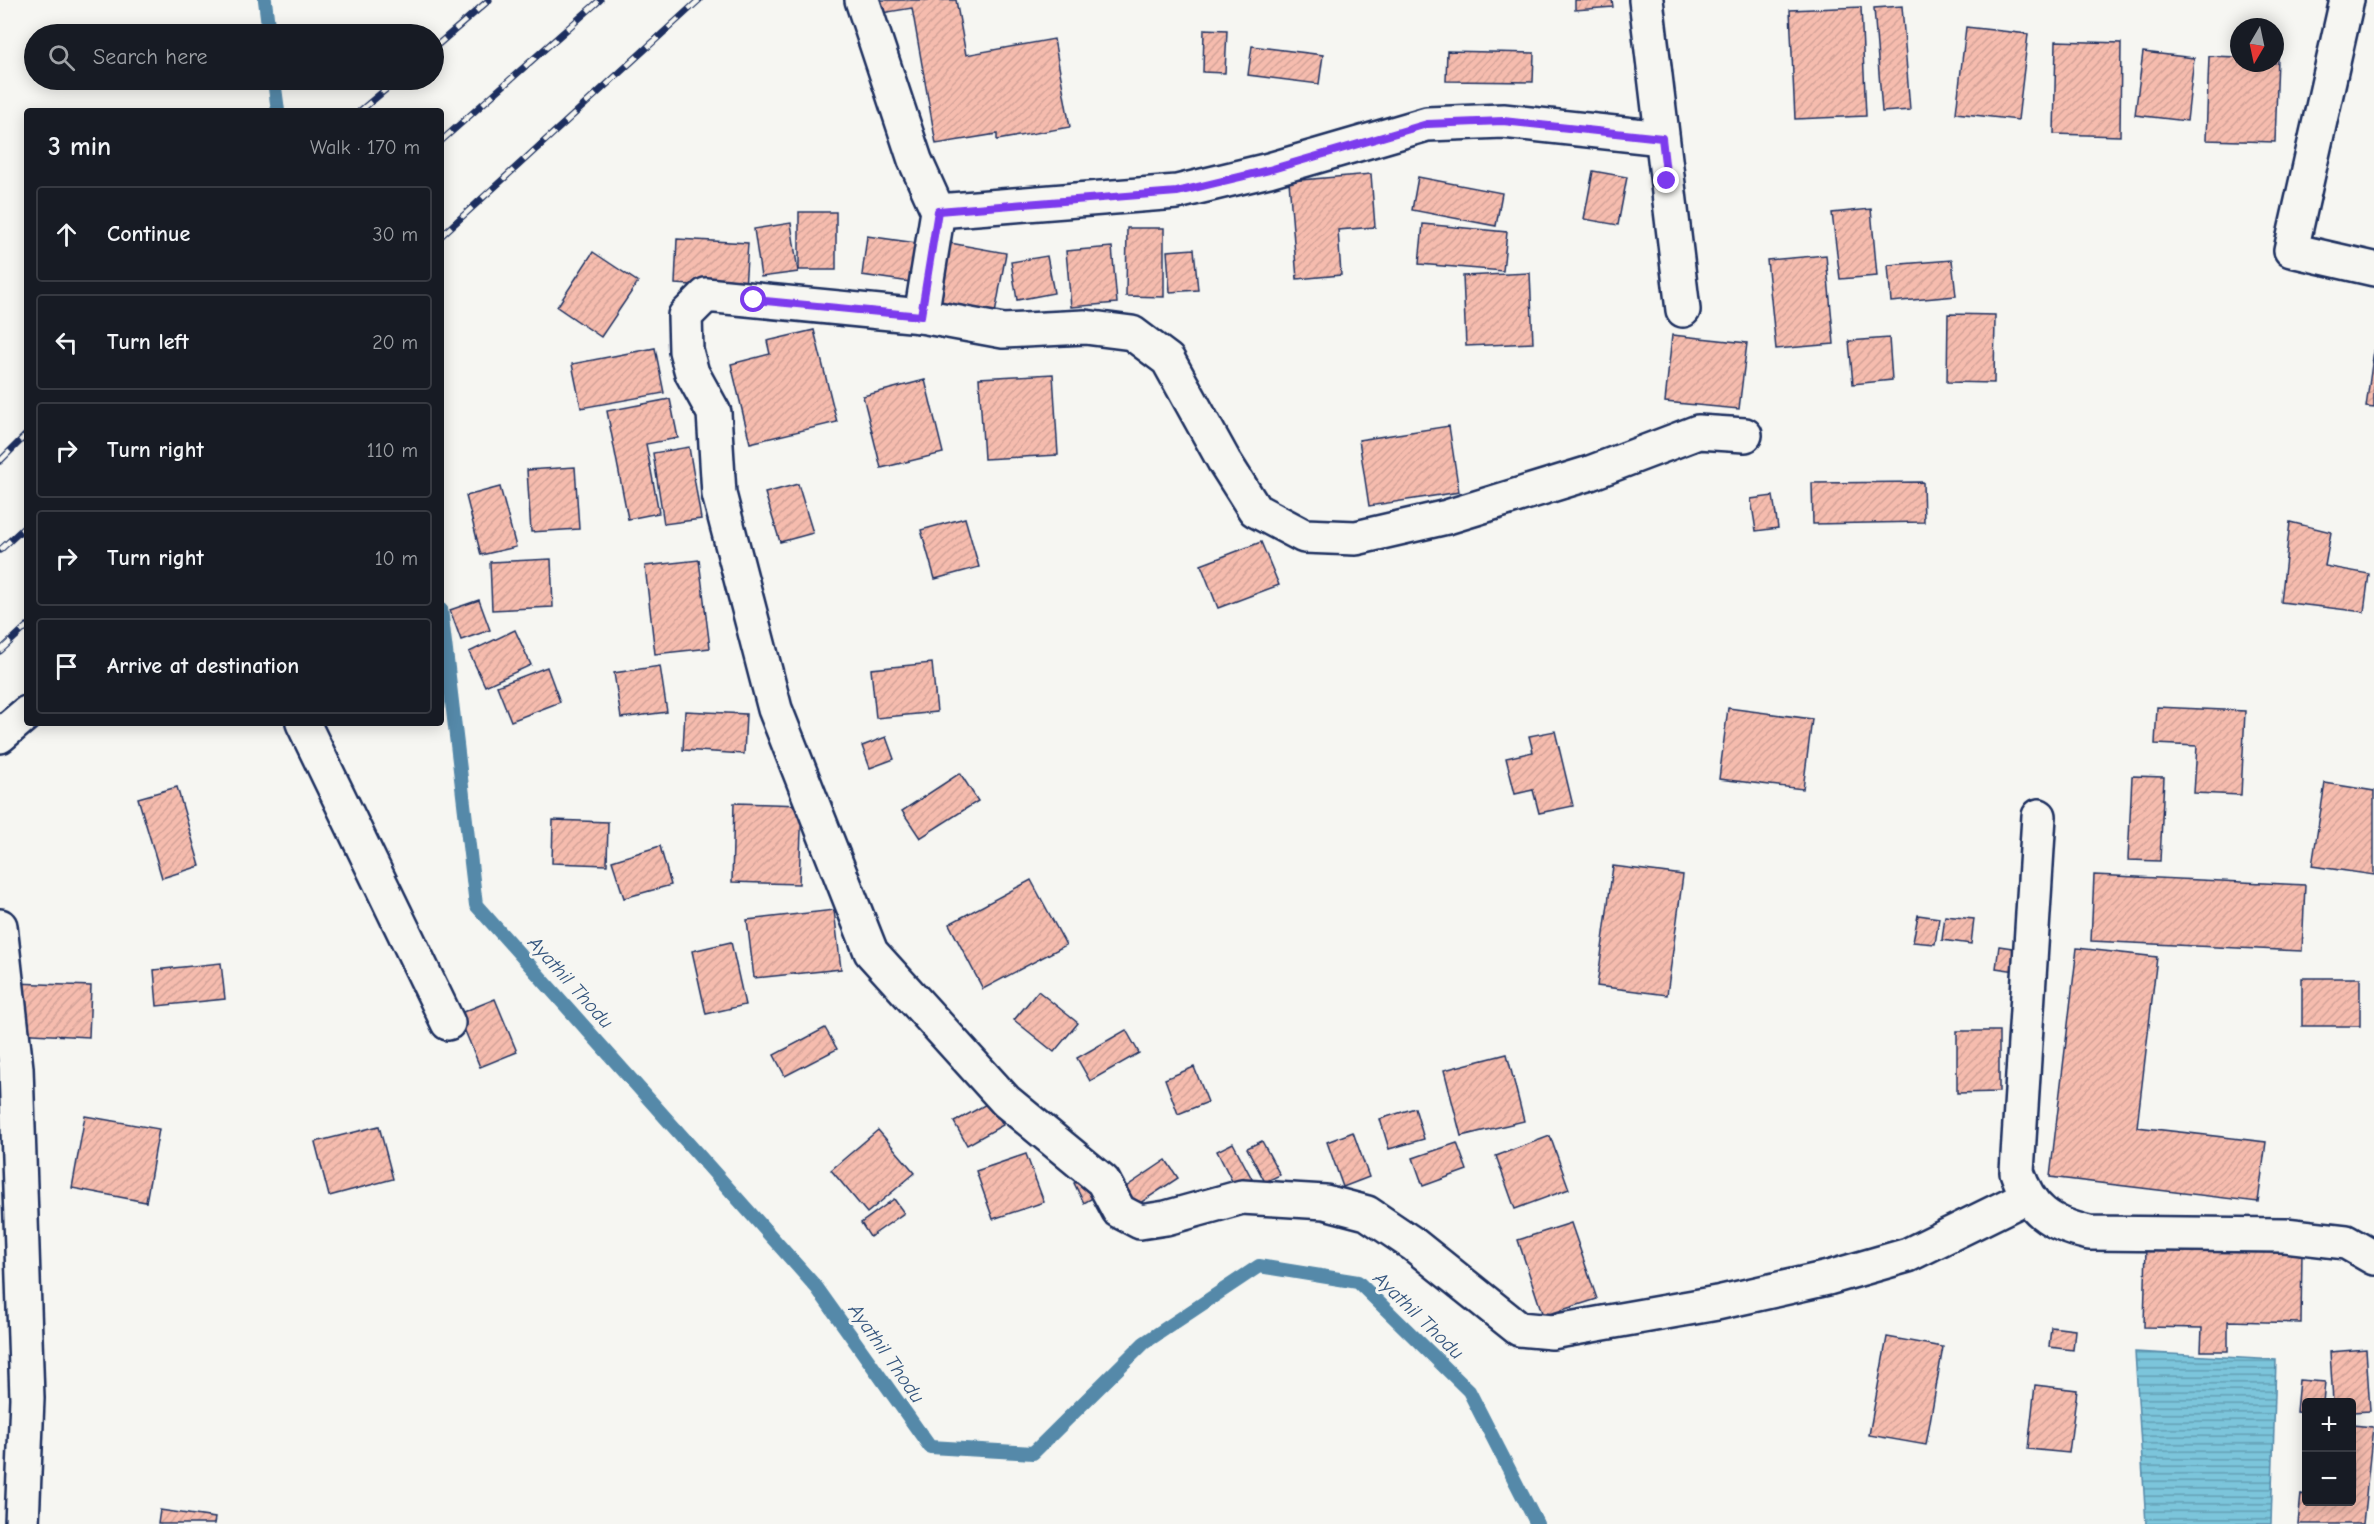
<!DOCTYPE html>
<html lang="en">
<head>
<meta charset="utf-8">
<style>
  body { margin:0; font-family:"Comic Neue",sans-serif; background:#242831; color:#f1f3f6 }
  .controls { position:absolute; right:18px; bottom:18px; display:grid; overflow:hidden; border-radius:6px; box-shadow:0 3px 15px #0003 }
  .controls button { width:54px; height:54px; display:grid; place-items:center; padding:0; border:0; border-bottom:2px solid #363941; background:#171b24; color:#f1f3f6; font:30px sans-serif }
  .compass { position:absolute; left:2230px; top:18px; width:54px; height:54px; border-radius:50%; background:#171b24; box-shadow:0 3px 15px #0003; rotate:189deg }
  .stop { position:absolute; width:18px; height:18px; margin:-14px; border:4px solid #7c3aed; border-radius:50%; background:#fff }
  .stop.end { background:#7c3aed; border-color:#fff; box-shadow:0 2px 6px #0008 }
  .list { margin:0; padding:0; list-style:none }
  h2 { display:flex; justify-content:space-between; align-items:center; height:78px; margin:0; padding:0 24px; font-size:26px }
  h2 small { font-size:20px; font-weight:400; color:#9ea1a6 }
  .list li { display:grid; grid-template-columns:39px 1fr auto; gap:18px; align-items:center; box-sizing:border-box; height:96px; margin:0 12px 12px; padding:0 12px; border:2px solid #363941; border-radius:6px }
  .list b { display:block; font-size:22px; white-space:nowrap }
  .list em { font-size:20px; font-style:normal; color:#9ea1a6 }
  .icon { flex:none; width:33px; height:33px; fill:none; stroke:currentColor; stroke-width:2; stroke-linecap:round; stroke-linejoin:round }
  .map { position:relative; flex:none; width:2374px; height:1524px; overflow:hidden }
  .search { position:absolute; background:#171b24; box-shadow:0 3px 15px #0003; left:24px; top:24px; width:420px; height:66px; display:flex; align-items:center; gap:15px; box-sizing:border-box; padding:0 21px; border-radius:33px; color:#9ea1a6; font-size:22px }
  .panel { position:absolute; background:#171b24; box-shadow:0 3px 15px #0003; left:24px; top:108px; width:420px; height:618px; border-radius:6px }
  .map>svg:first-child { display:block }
  .water { fill:url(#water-rules); stroke:#5589a9; stroke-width:1.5 }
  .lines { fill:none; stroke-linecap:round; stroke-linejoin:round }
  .stream { stroke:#5589a9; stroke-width:14 }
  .building { fill:url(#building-hatch); stroke:#1b2f5e; stroke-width:1.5 }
  .minor-casing { stroke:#1b2f5e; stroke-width:38 }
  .minor { stroke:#f6f6f2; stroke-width:33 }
  .rail-casing { stroke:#1b2f5e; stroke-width:7 }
  .rail { stroke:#f6f6f2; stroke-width:4.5; stroke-dasharray:14; stroke-linecap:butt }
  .route { stroke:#7c3aed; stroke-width:8 }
  .labels { text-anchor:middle; stroke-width:6; stroke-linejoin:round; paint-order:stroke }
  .water-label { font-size:20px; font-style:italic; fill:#33547d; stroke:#f6f6f2 }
</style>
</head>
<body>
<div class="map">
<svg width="2374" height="1524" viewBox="0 0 2374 1524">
  <defs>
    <pattern id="water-rules" width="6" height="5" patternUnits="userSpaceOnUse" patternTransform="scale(1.5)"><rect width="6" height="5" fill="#7bc5db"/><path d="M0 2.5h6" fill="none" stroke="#64a0b5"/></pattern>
    <pattern id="building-hatch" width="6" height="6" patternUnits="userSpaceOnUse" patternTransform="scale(1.5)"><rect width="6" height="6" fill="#f6bcae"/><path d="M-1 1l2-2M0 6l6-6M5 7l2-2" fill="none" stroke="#d2a298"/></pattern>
  </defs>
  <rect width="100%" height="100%" fill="#f6f6f2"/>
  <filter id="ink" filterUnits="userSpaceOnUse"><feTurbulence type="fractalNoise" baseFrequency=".0167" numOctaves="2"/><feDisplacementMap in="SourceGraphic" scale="12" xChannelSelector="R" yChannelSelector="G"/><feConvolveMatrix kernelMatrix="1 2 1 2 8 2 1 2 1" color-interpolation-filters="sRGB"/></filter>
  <g filter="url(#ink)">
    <polygon class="water" points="2135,1352 2276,1360 2271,1524 2146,1524"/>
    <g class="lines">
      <g class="stream">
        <polyline points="265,0 269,34"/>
        <polyline points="274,80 278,111"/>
        <polyline points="441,609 476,905 817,1288 930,1447 1033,1453 1144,1343 1259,1266 1358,1282 1469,1391 1537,1524"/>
      </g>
    </g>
    <g class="building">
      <polygon points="880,0 956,0 966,55 1054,39 1070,127 997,140 997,134 936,144 912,8 882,13"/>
      <polygon points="1575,0 1612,0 1613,7 1575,10"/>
      <polygon points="1902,6 1910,110 1882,112 1874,8"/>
      <polygon points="1861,7 1866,116 1795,119 1790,10"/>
      <polygon points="1966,27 2028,34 2018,120 1956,113"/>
      <polygon points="1204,29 1227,30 1225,73 1203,72"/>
      <polygon points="2056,41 2121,43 2120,136 2054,134"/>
      <polygon points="1252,46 1323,55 1319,84 1248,75"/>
      <polygon points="1447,51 1534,53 1533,82 1446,81"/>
      <polygon points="2143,52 2194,58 2187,121 2135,115"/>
      <polygon points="2209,56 2239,57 2239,63 2275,63 2275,58 2278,58 2275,142 2206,140"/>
      <polygon points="1593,171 1627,177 1618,225 1584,219"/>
      <polygon points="1371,174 1375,227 1338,230 1341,275 1297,279 1289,181"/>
      <polygon points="1418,177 1502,193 1496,226 1412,210"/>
      <polygon points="1871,209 1877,276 1840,279 1832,213"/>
      <rect x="799" y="212" width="37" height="58"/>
      <polygon points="791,223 798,272 761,277 754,229"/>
      <polygon points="1423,224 1507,232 1503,271 1419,264"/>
      <polygon points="1127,228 1164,228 1164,297 1126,296"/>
      <polygon points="867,236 923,244 917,283 862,275"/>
      <polygon points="677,239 748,243 745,288 675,284"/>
      <polygon points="950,243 1006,253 995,314 940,304"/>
      <polygon points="1112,247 1117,303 1071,307 1066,251"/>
      <polygon points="1194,249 1198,290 1170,292 1167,251"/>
      <polygon points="593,252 638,282 601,337 557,307"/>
      <polygon points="1826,255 1834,344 1776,349 1767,260"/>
      <polygon points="1047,256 1054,293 1017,300 1011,262"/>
      <polygon points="1952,260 1956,296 1891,302 1888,265"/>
      <polygon points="1530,273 1533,343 1466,346 1463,276"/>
      <polygon points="1948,314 1995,315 1994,383 1947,382"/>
      <polygon points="814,330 837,422 750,443 731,364 770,354 767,341"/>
      <polygon points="1672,335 1747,343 1739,409 1665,402"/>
      <polygon points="1889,338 1892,380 1853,384 1849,341"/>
      <polygon points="655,348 664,393 581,408 572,364"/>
      <polygon points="2374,350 2374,408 2366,407"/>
      <polygon points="1053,374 1058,455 984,459 979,378"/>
      <polygon points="925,380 943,453 881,468 863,396"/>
      <polygon points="670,399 678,438 646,444 659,513 628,519 607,411"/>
      <polygon points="1449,426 1459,492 1369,506 1359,440"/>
      <polygon points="689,447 701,519 664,524 653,453"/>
      <polygon points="575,467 579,529 531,532 527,470"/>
      <polygon points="1923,482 1924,522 1813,524 1812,483"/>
      <polygon points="798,484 813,533 780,542 765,493"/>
      <polygon points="500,487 516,547 481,555 466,496"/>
      <polygon points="1773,496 1778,528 1756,531 1751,499"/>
      <polygon points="965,518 979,567 935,579 921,530"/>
      <polygon points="2290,522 2331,532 2325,566 2369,574 2364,612 2281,602"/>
      <polygon points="1261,542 1279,585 1218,608 1201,565"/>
      <polygon points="551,559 553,607 492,610 490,562"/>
      <polygon points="699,560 710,648 655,654 645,566"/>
      <polygon points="479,600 490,630 461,640 450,610"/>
      <polygon points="515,630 531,665 485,686 469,652"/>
      <polygon points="932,663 937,712 876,718 871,669"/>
      <polygon points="660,666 667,712 621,718 614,673"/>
      <polygon points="547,667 560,702 511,721 497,686"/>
      <polygon points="2157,707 2245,711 2241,795 2194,793 2197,746 2155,744"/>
      <polygon points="1728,708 1812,719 1803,789 1719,779"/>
      <polygon points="685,711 746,714 744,754 683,750"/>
      <polygon points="1555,731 1573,806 1539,813 1533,790 1515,794 1506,758 1533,752 1529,736"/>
      <polygon points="886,737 894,759 870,768 862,746"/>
      <polygon points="960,773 978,801 920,838 902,811"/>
      <polygon points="2132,776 2164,777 2160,861 2128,860"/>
      <polygon points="2325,783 2374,791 2374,875 2312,866"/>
      <polygon points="177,787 200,866 162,878 138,798"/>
      <polygon points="734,803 802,805 799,884 732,882"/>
      <polygon points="553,820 608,822 607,865 552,863"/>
      <polygon points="660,846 671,885 624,898 612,861"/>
      <polygon points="1613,866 1683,875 1667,995 1597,986"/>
      <polygon points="2094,875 2305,885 2302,951 2091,941"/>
      <polygon points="1031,880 1066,945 983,989 949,924"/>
      <polygon points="834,910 841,969 754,978 747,920"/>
      <polygon points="1918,915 1939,918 1935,944 1913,942"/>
      <polygon points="1945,916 1974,919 1971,944 1942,940"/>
      <polygon points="731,942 745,1005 706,1014 692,951"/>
      <polygon points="1999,946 2019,949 2016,971 1996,968"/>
      <polygon points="2077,948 2157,957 2137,1127 2266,1142 2258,1202 2050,1177"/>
      <polygon points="221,963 225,999 157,1006 154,970"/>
      <rect x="2302" y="978" width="58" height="48"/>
      <polygon points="15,983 91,986 89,1037 13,1033"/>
      <polygon points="1038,991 1078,1023 1054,1052 1014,1020"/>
      <polygon points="495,999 517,1052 480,1067 458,1014"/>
      <polygon points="825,1028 837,1049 785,1076 774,1055"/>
      <polygon points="1126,1030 1139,1053 1090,1081 1077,1058"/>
      <polygon points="1957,1031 1999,1031 1999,1092 1957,1093"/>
      <polygon points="1507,1054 1524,1121 1461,1136 1444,1070"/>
      <polygon points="1194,1067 1208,1102 1178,1114 1165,1079"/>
      <polygon points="990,1102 1003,1125 967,1145 954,1122"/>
      <polygon points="1415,1108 1424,1139 1389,1149 1380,1119"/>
      <polygon points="85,1116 159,1129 146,1202 72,1188"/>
      <polygon points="379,1126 393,1179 329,1196 315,1142"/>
      <polygon points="878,1130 915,1173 867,1213 831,1170"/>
      <polygon points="1353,1132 1369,1177 1343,1187 1327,1142"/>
      <polygon points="1550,1136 1569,1189 1515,1209 1496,1156"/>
      <polygon points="1262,1141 1280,1175 1265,1182 1247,1148"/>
      <polygon points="1233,1143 1252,1179 1235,1187 1217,1151"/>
      <polygon points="1457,1143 1467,1170 1423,1186 1413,1158"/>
      <polygon points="1026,1154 1044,1202 993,1219 976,1171"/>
      <polygon points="1166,1160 1178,1178 1131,1209 1120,1191"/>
      <polygon points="1086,1177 1096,1196 1084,1203 1074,1183"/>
      <polygon points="894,1199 904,1213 870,1237 861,1223"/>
      <polygon points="1571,1223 1597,1299 1543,1316 1518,1240"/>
      <polygon points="2146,1246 2302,1250 2301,1323 2228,1321 2228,1351 2201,1351 2202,1328 2144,1327"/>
      <polygon points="2051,1327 2075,1330 2073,1350 2049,1347"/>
      <polygon points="1887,1337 1943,1347 1926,1445 1869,1435"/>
      <polygon points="2366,1349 2370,1411 2352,1412 2352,1402 2333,1402 2330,1352"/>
      <polygon points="2299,1380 2325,1382 2323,1402 2306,1402 2306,1413 2296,1412"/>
      <polygon points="2035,1385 2077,1390 2069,1453 2028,1449"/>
      <polygon points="2352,1425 2373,1427 2363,1524 2298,1524 2301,1494 2306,1495 2306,1502 2352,1502"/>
      <polygon points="160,1510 215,1518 214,1524 158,1524"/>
    </g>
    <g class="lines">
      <defs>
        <g id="minor">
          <polyline points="862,0 915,160 938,211 921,316"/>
          <polyline points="1646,0 1683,310"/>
          <polyline points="2347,0 2291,250 2374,269"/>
          <polyline points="938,211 1177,192 1269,170 1427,124 1503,121 1662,138"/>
          <polyline points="1745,435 1698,432 1590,473 1447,517 1356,538 1304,536 1255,510 1224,461 1168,360 1132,333 1085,327 1003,331 921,316 706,295 685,316 686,351 692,373 714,413 719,494 775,709 871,952 1006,1101 1103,1181 1119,1211 1140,1222 1166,1218 1242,1197 1325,1202 1367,1213 1413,1244 1519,1329 1552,1332 1717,1303 1828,1278 1908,1255 2026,1197"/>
          <polyline points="303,723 448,1023"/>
          <polyline points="0,736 27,713"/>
          <path d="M2039,816L2017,1172C2030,1210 2050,1224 2089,1233L2285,1235L2346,1242L2374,1258"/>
          <polyline points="0,926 16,1068 27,1398 22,1524"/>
        </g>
      </defs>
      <use href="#minor" class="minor-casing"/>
      <use href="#minor" class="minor"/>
      <defs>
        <g id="rail">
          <polyline points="434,48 489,0"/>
          <polyline points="360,111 397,80"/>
          <polyline points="441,141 600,0"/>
          <polyline points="441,236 699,0"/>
          <polyline points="0,461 27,434"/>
          <polyline points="0,550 27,525"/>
          <polyline points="0,651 27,626"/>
        </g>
      </defs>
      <use href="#rail" class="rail-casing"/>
      <use href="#rail" class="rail"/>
    </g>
  </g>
  <g class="lines" filter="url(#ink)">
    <polyline class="route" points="754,300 921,316 938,211 1177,192 1269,170 1427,124 1503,121 1662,138 1667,181"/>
  </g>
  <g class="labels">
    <g class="water-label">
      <text transform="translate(571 982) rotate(48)" y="7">Ayathil Thodu</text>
      <text transform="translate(1419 1315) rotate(44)" y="7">Ayathil Thodu</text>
      <text transform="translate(887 1353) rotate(55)" y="7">Ayathil Thodu</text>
    </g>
  </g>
</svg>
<div class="controls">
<button>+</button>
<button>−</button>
</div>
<svg class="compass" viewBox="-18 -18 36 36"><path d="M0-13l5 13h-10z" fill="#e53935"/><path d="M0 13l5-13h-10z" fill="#9ea1a6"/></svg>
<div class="stop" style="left:754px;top:300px"></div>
<div class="stop end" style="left:1667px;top:181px"></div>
<div class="search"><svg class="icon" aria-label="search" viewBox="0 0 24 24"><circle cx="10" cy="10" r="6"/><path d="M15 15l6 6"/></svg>Search here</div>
<section class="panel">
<h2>3 min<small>Walk · 170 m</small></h2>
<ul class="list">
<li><svg class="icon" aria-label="ahead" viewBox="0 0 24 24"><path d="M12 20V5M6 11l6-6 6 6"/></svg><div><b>Continue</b></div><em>30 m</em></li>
<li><svg class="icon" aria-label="left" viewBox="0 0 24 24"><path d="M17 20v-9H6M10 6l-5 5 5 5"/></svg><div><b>Turn left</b></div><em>20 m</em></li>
<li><svg class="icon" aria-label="right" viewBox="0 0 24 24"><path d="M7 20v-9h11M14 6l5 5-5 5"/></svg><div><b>Turn right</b></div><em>110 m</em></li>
<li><svg class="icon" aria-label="right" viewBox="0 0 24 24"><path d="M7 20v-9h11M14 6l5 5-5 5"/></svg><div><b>Turn right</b></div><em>10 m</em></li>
<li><svg class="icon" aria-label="arrive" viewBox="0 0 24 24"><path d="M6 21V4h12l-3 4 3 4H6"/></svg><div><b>Arrive at destination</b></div></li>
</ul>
</section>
</div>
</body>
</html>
